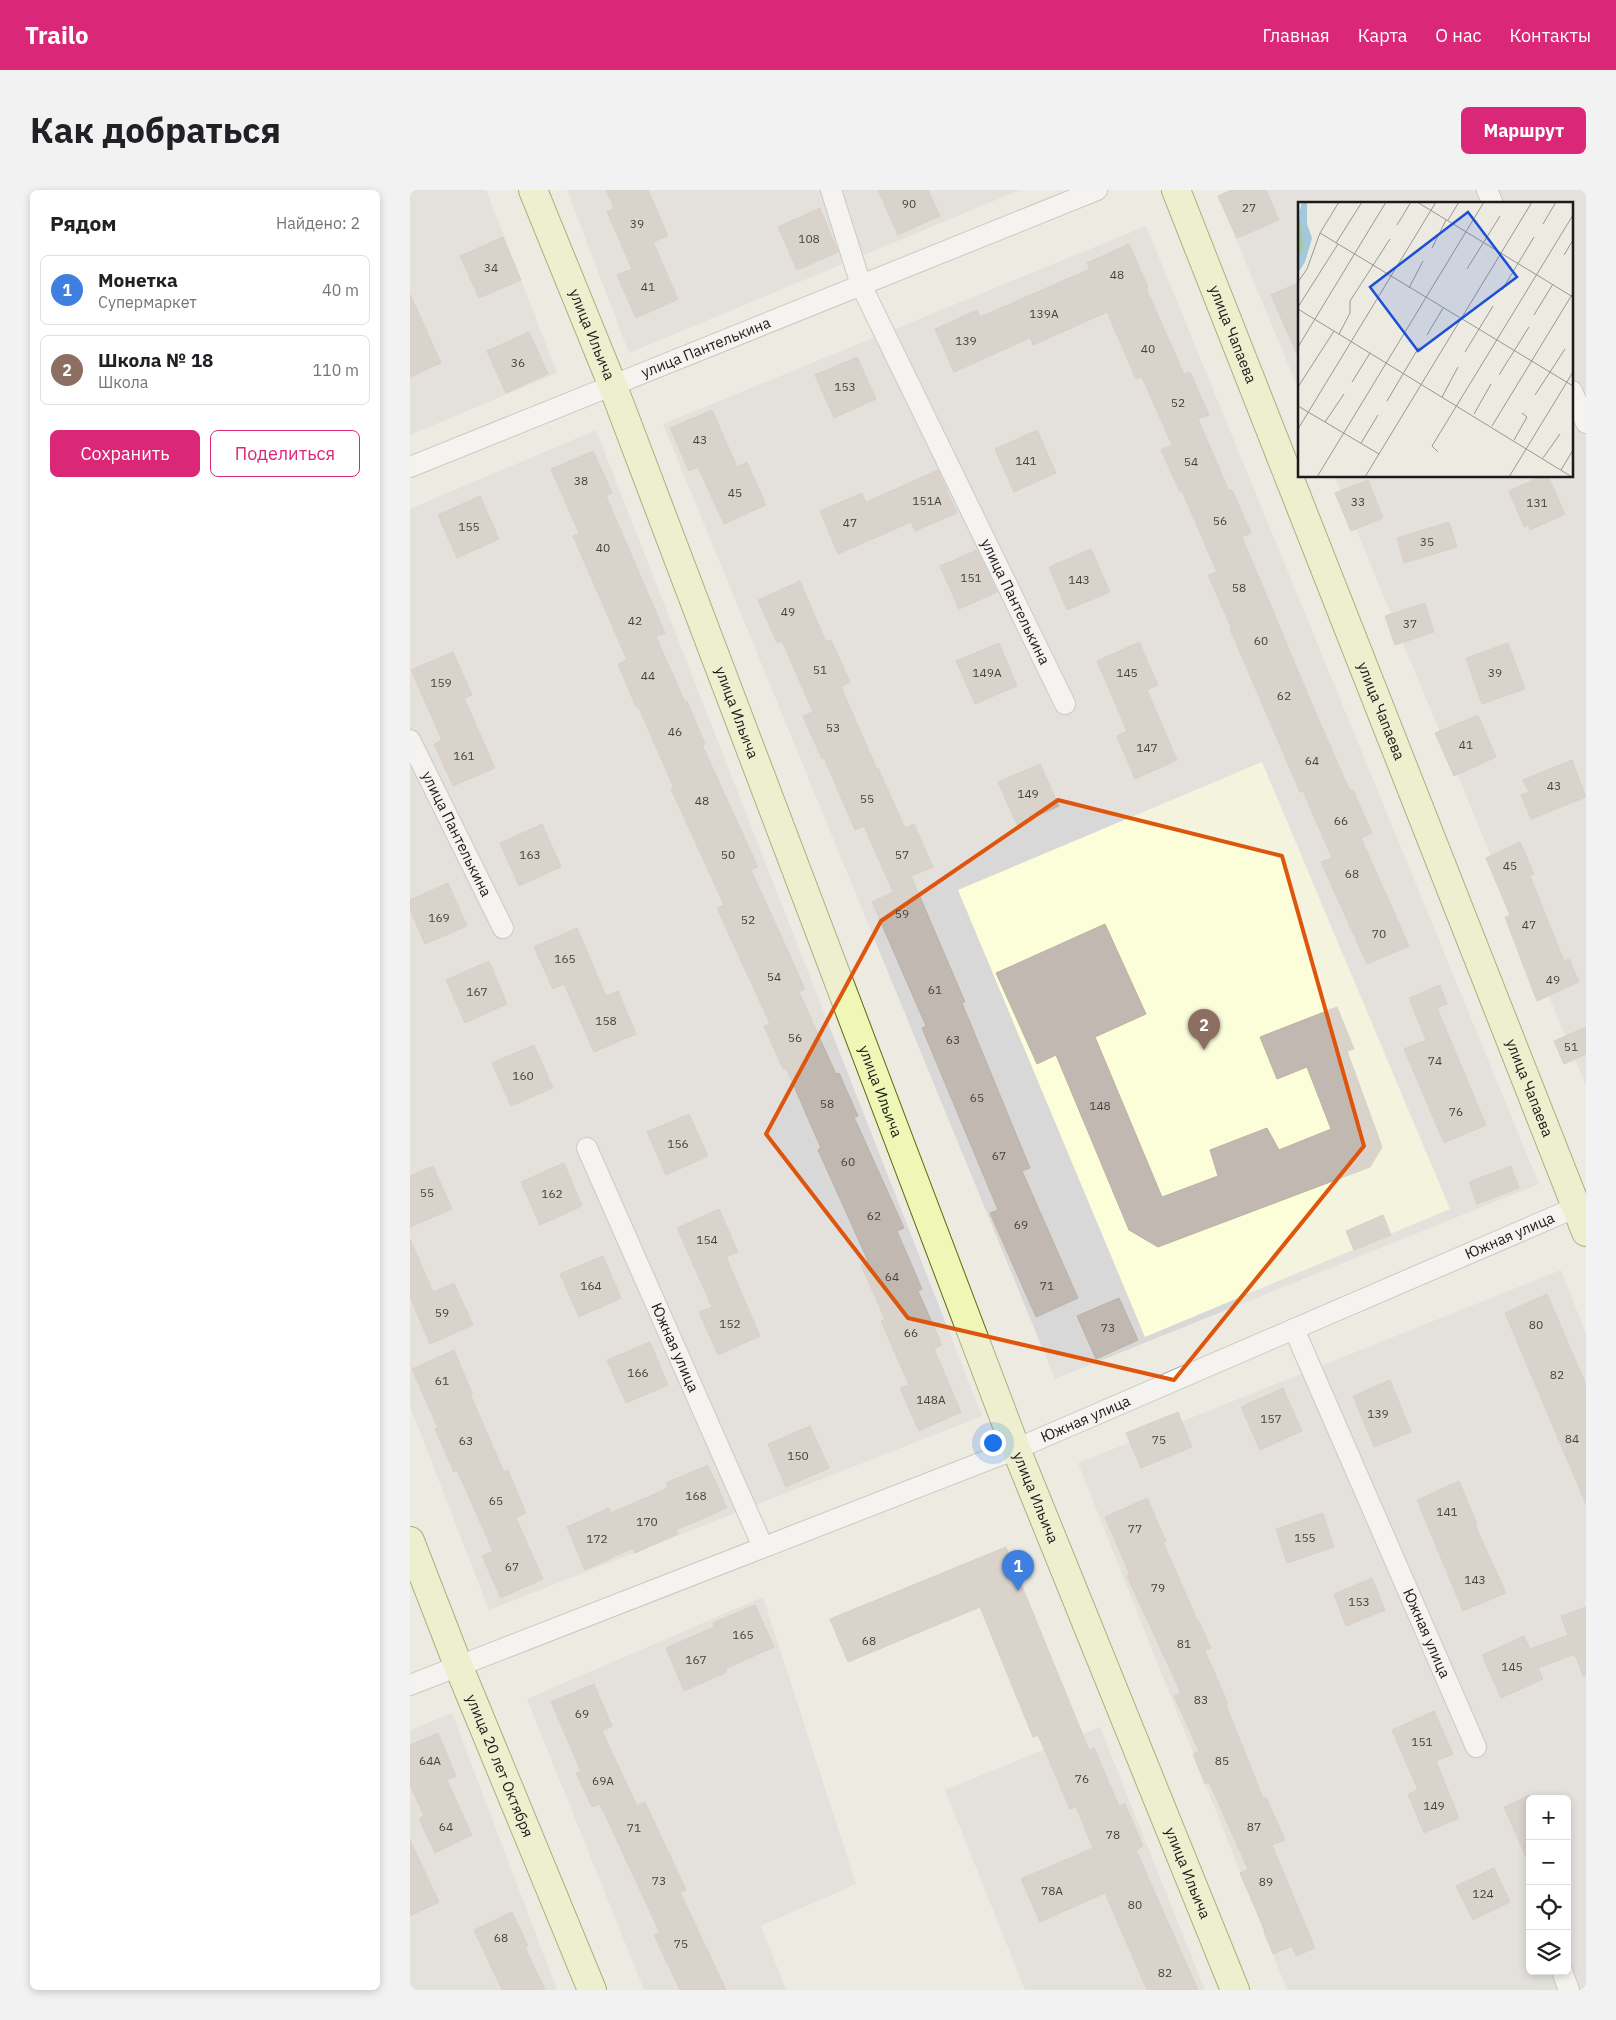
<!DOCTYPE html>
<html lang="ru">
<head>
<meta charset="utf-8">
<style>
  body { margin:0; font-family:"IBM Plex Sans",sans-serif; background:#f2f2f2; color:#202124 }
  .controls { position:absolute; right:15px; bottom:15px; display:grid; overflow:hidden; border-radius:8px; box-shadow:0 2px 8px #0003 }
  .controls button { width:45px; height:45px; display:grid; place-items:center; padding:0; border:0; border-bottom:1px solid #e0e0e0; background:#fff; color:#202124; font:25px sans-serif }
  .you { position:absolute; left:582px; top:1252px; width:18px; height:18px; margin:-12px; border:4px solid #fff; border-radius:50%; background:#1a73e8; box-shadow:0 0 0 8px #1a73e833 }
  .badge { display:grid; place-items:center; width:32px; height:32px; border-radius:50%; background:#db2777; color:#fff; font-size:16px; font-weight:700 }
  .pin { position:absolute; translate:-50% -41px; filter:drop-shadow(0 1px 2px #0008) }
  .pin::after { content:''; position:absolute; top:26px; width:18px; height:15px; background:inherit; clip-path:polygon(0 0,100% 0,50% 100%) }
  .list { margin:0; padding:0; list-style:none }
  h2 { display:flex; justify-content:space-between; align-items:center; height:65px; margin:0; padding:0 20px; font-size:21px }
  h2 small { font-size:16px; font-weight:400; color:#757577 }
  .list li { display:grid; grid-template-columns:32px 1fr auto; gap:15px; align-items:center; box-sizing:border-box; height:70px; margin:0 10px 10px; padding:0 10px; border:1px solid #e0e0e0; border-radius:8px }
  .list b { display:block; font-size:19px; white-space:nowrap }
  .list p { margin:0; font-size:16px; white-space:nowrap; color:#757577 }
  .list em { font-size:16px; font-style:normal; color:#757577 }
  .actions { display:flex; gap:10px; padding:15px 20px }
  .actions a { flex:1; padding:11px 0; border:1px solid #db2777; border-radius:8px; text-align:center; font-size:18px; color:#db2777 }
  .actions .main { background:#db2777; color:#fff }
  .icon { flex:none; width:28px; height:28px; fill:none; stroke:currentColor; stroke-width:2; stroke-linecap:round; stroke-linejoin:round }
  .map { position:relative; flex:none; width:1176px; height:1800px; overflow:hidden; border-radius:8px }
  header { display:flex; align-items:center; gap:30px; box-sizing:border-box; height:70px; padding:0 25px; background:#db2777; color:#fff }
  header strong { font-size:24px }
  nav { display:flex; gap:28px; margin-inline-start:auto; font-size:18px }
  .intro { display:flex; align-items:center; justify-content:space-between; box-sizing:border-box; height:120px; padding:0 30px }
  h1 { margin:0; font-size:35px }
  .button { padding:12px 22px; border-radius:8px; background:#db2777; color:#fff; font-size:18px; font-weight:700 }
  main { display:flex; gap:30px; padding:0 30px }
  aside { flex:1; background:#fff; border-radius:8px; box-shadow:0 2px 8px #0003 }
  .map>svg:first-child { display:block }
  .residential { fill:#d9d8d8; fill-rule:evenodd }
  .education { fill:#fbfed9 }
  .building { fill:#c1b9b1; stroke:#beb1a4 }
  .lines { fill:none; stroke-linecap:round; stroke-linejoin:round }
  .street-casing { stroke:#a2a2a2; stroke-width:22 }
  .secondary-casing { stroke:#5a6d08; stroke-width:30 }
  .street { stroke:#fff; stroke-width:20 }
  .secondary { stroke:#eef7b5; stroke-width:28 }
  .marked { fill:none; stroke:#de560d; stroke-width:4; stroke-linejoin:round }
  .labels { text-anchor:middle; stroke-width:4; stroke-linejoin:round; paint-order:stroke }
  .number-label { font-size:12px; fill:#444240 }
  .street-label { font-size:15px; fill:#1b1b1b; stroke:#fff }
  .inset-road { fill:none; stroke:#999792; stroke-width:1 }
  .view { fill:#1d4ed8; fill-opacity:0.15; stroke:#1d4ed8; stroke-width:2.5 }
  .inset-edge { fill:none; stroke:#1b1b1b; stroke-width:2.5 }
</style>
</head>
<body>
<header>
<strong>Trailo</strong>
<nav><a>Главная</a><a>Карта</a><a>О нас</a><a>Контакты</a></nav>
</header>
<div class="intro"><h1>Как добраться</h1><a class="button">Маршрут</a></div>
<main>
<aside>
<h2>Рядом<small>Найдено: 2</small></h2>
<ul class="list">
<li><span class="badge" style="background:#3f7fe0">1</span><div><b>Монетка</b><p>Супермаркет</p></div><em>40 m</em></li>
<li><span class="badge" style="background:#8d6e63">2</span><div><b>Школа № 18</b><p>Школа</p></div><em>110 m</em></li>
</ul>
<div class="actions"><a class="main">Сохранить</a><a>Поделиться</a></div>
</aside>
<div class="map">
<svg width="1176" height="1800" viewBox="0 0 1176 1800">
  <rect width="100%" height="100%" fill="#edeae1"/>
  <g class="residential">
    <polygon points="0,0 76,0 147,183 0,245"/>
    <polygon points="157,0 610,0 219,163"/>
    <polygon points="844,0 1176,0 1176,896 924,286 1162,286 1162,14 890,14 890,203 811,13"/>
    <polygon points="736,36 1129,994 645,1189 253,234"/>
    <polygon points="186,240 572,1226 79,1420 0,1216 0,319"/>
    <path d="M1151,1080L1176,1144V1800H877L668,1273ZM1120,1609H1157V1781H1120Z"/>
    <polygon points="353,1407 446,1694 351,1736 376,1800 234,1800 117,1509"/>
    <polygon points="42,1523 147,1800 0,1800 0,1540"/>
    <polygon points="690,1537 795,1800 615,1800 535,1600"/>
  </g>
  <polygon class="education" points="852,572 1040,1019 735,1147 548,700"/>
  <g class="building">
    <polygon points="196,0 238,0 258,46 243,52 268,109 226,128 207,85 222,79 197,22 204,18"/>
    <polygon points="468,0 518,0 530,26 488,45"/>
    <polygon points="821,0 856,0 869,30 827,48 808,6"/>
    <polygon points="410,18 428,62 387,80 368,37"/>
    <polygon points="93,47 111,90 69,108 50,66"/>
    <polygon points="719,54 738,97 736,98 774,184 780,182 799,225 788,229 819,301 822,300 841,343 832,347 904,519 940,601 943,600 962,643 951,648 999,756 957,774 911,672 922,668 893,601 890,602 820,439 822,439 798,385 807,382 772,301 770,302 751,260 762,255 732,187 726,189 697,122 623,155 620,148 544,182 525,139 567,120 570,127 680,79 677,73"/>
    <polygon points="890,92 890,171 861,105"/>
    <polygon points="0,104 31,173 0,187"/>
    <polygon points="119,142 138,184 96,203 77,161"/>
    <polygon points="447,167 466,209 424,228 405,185"/>
    <polygon points="302,220 327,277 337,272 356,315 314,334 288,277 279,281 260,238"/>
    <polygon points="627,240 646,283 604,302 585,259"/>
    <polygon points="183,261 202,303 196,306 255,443 246,447 275,512 277,511 295,554 292,555 348,677 341,680 395,799 389,802 426,884 429,883 448,926 444,927 494,1038 487,1041 512,1099 508,1101 532,1155 524,1159 551,1222 509,1241 490,1198 499,1195 471,1131 475,1129 451,1075 458,1071 408,960 411,958 376,878 373,879 354,836 360,834 307,718 314,715 261,599 264,598 228,516 226,517 208,474 217,470 163,346 169,343 141,279"/>
    <polygon points="528,280 547,323 505,341 501,332 428,364 410,321 452,303 456,312"/>
    <polygon points="1132,286 1138,286 1155,324 1120,340 1119,335 1114,337 1099,301"/>
    <polygon points="958,290 973,328 941,341 925,303"/>
    <polygon points="70,306 89,349 47,368 28,325"/>
    <polygon points="1039,332 1047,357 994,373 987,348"/>
    <polygon points="681,359 700,402 657,420 639,377"/>
    <polygon points="567,360 587,402 549,419 530,376"/>
    <polygon points="390,391 416,452 421,450 440,492 431,497 467,579 468,578 495,638 504,634 523,677 501,686 555,812 552,813 620,978 612,981 668,1108 626,1127 580,1023 588,1020 512,838 516,836 462,712 483,702 454,636 445,640 414,568 412,569 393,526 403,522 372,451 367,453 348,410"/>
    <polygon points="1015,413 1024,442 985,455 975,426"/>
    <polygon points="729,452 748,495 737,500 767,570 725,589 707,546 717,541 687,471"/>
    <polygon points="589,453 607,496 565,514 546,471"/>
    <polygon points="1098,453 1115,499 1072,514 1056,468"/>
    <polygon points="43,462 62,505 54,508 85,578 43,596 24,554 32,550 1,480"/>
    <polygon points="1068,525 1086,567 1044,586 1025,543"/>
    <polygon points="1162,570 1176,607 1121,629 1111,605 1119,602 1113,590"/>
    <polygon points="630,574 649,616 607,635 588,592"/>
    <polygon points="132,634 151,677 109,696 90,653"/>
    <polygon points="1110,652 1124,684 1120,686 1154,771 1159,769 1169,792 1127,811 1095,727 1100,725 1076,668"/>
    <polygon points="38,693 57,736 15,754 0,720 0,710"/>
    <polygon points="695,734 736,824 685,847 752,1007 808,986 800,960 857,938 869,960 921,939 897,877 867,889 850,847 927,817 944,859 937,861 972,957 960,977 748,1057 719,1040 646,865 627,874 586,783"/>
    <polygon points="167,738 196,806 208,801 226,844 184,862 154,794 143,799 124,757"/>
    <polygon points="79,771 97,814 55,833 36,790"/>
    <polygon points="1030,795 1037,814 1027,818 1076,935 1034,953 994,859 1016,850 999,808"/>
    <polygon points="1176,837 1176,864 1154,874 1144,851"/>
    <polygon points="124,855 143,898 101,916 82,873"/>
    <polygon points="279,924 298,966 256,985 237,942"/>
    <polygon points="154,973 172,1016 130,1035 111,992"/>
    <polygon points="23,976 42,1019 0,1037 0,986"/>
    <polygon points="1101,976 1109,998 1067,1014 1059,992"/>
    <polygon points="309,1019 328,1062 316,1067 350,1146 308,1165 289,1122 302,1117 267,1038"/>
    <polygon points="973,1025 981,1045 944,1060 936,1041"/>
    <polygon points="0,1049 23,1102 44,1093 63,1135 20,1154 0,1107"/>
    <polygon points="193,1066 211,1108 169,1127 150,1084"/>
    <polygon points="1137,1104 1176,1195 1176,1314 1095,1123"/>
    <polygon points="709,1108 728,1150 686,1169 667,1126"/>
    <polygon points="240,1152 258,1195 216,1213 197,1170"/>
    <polygon points="44,1160 62,1203 60,1204 94,1282 98,1280 116,1323 106,1328 133,1389 91,1408 72,1366 83,1361 47,1280 44,1282 25,1239 28,1238 2,1179"/>
    <polygon points="980,1190 1001,1242 964,1257 943,1206"/>
    <polygon points="873,1198 892,1241 850,1260 831,1217"/>
    <polygon points="768,1222 782,1257 731,1278 716,1243"/>
    <polygon points="400,1236 419,1278 376,1297 358,1254"/>
    <polygon points="298,1275 317,1318 266,1340 268,1344 225,1363 223,1358 175,1380 157,1337 199,1318 201,1323 258,1298 256,1293"/>
    <polygon points="1049,1291 1067,1334 1065,1335 1096,1403 1053,1421 1007,1310"/>
    <polygon points="737,1308 756,1351 753,1352 788,1432 789,1431 801,1458 795,1461 818,1514 816,1515 853,1608 856,1607 875,1650 862,1655 905,1758 886,1766 882,1756 863,1764 854,1742 855,1741 830,1683 838,1679 799,1592 795,1594 783,1564 789,1561 764,1506 771,1503 717,1386 720,1385 695,1327"/>
    <polygon points="913,1323 924,1357 877,1373 866,1339"/>
    <polygon points="596,1357 679,1560 684,1558 709,1616 715,1614 733,1656 726,1660 788,1800 737,1800 695,1703 630,1732 611,1689 683,1658 666,1617 660,1619 628,1545 623,1547 570,1417 438,1472 420,1429"/>
    <polygon points="962,1388 975,1420 936,1436 924,1404"/>
    <polygon points="345,1415 364,1457 315,1479 317,1482 274,1501 256,1458 304,1437 303,1433"/>
    <polygon points="1176,1417 1176,1486 1173,1486 1165,1464 1128,1478 1133,1489 1091,1508 1072,1465 1114,1446 1120,1459 1158,1445 1151,1426"/>
    <polygon points="184,1494 202,1536 192,1541 227,1616 235,1612 276,1700 270,1702 316,1800 270,1800 244,1745 250,1743 190,1614 182,1617 166,1583 171,1581 141,1512"/>
    <polygon points="1024,1521 1043,1564 1026,1571 1049,1628 1014,1643 998,1604 1008,1600 982,1540"/>
    <polygon points="28,1543 46,1586 37,1590 62,1645 25,1663 9,1629 14,1626 0,1595 0,1555"/>
    <polygon points="1120,1605 1120,1676 1094,1617"/>
    <polygon points="0,1650 29,1712 0,1726"/>
    <polygon points="1084,1678 1100,1712 1063,1730 1046,1696"/>
    <polygon points="102,1722 118,1756 115,1757 135,1800 92,1800 64,1740"/>
  </g>
  <g class="lines">
    <defs>
      <g id="street">
        <path id="s1" d="M421,0L451,95L655,514"/>
        <polyline points="1077,0 1083,14"/>
        <polyline points="1162,201 1176,233"/>
        <path id="s2" d="M0,277L687,0"/>
        <path id="s3" d="M0,550L93,738"/>
        <path id="s4" d="M177,958L353,1357"/>
        <path id="s5" d="M884,1139L1066,1557"/>
        <path id="s6" d="M0,1495L606,1259L1176,1013"/>
        <polyline points="1152,1781 1159,1800"/>
      </g>
      <g id="secondary">
        <path id="s7" d="M123,0L202,194L606,1259L825,1800"/>
        <path id="s8" d="M766,0L1176,1042"/>
        <path id="s9" d="M0,1351L48,1475L182,1800"/>
      </g>
    </defs>
    <use href="#street" class="street-casing"/>
    <use href="#secondary" class="secondary-casing"/>
    <use href="#street" class="street"/>
    <use href="#secondary" class="secondary"/>
  </g>
  <path d="M0 0H1176V1800H0ZM648,610L872,666L954,956L764,1190L498,1128L356,944L471,731Z" fill="#edeae1" fill-opacity=".55" fill-rule="evenodd"/>
  <path class="marked" d="M648,610L872,666L954,956L764,1190L498,1128L356,944L471,731Z"/>
  <g class="labels">
    <g class="number-label">
      <text x="499" y="18">90</text>
      <text x="839" y="22">27</text>
      <text x="227" y="38">39</text>
      <text x="399" y="53">108</text>
      <text x="81" y="82">34</text>
      <text x="707" y="89">48</text>
      <text x="238" y="101">41</text>
      <text x="634" y="128">139А</text>
      <text x="556" y="155">139</text>
      <text x="738" y="163">40</text>
      <text x="108" y="177">36</text>
      <text x="435" y="201">153</text>
      <text x="768" y="217">52</text>
      <text x="290" y="254">43</text>
      <text x="616" y="275">141</text>
      <text x="781" y="276">54</text>
      <text x="171" y="295">38</text>
      <text x="325" y="307">45</text>
      <text x="517" y="315">151А</text>
      <text x="948" y="316">33</text>
      <text x="1127" y="317">131</text>
      <text x="810" y="335">56</text>
      <text x="440" y="337">47</text>
      <text x="59" y="341">155</text>
      <text x="1017" y="356">35</text>
      <text x="193" y="362">40</text>
      <text x="561" y="392">151</text>
      <text x="669" y="394">143</text>
      <text x="829" y="402">58</text>
      <text x="378" y="426">49</text>
      <text x="225" y="435">42</text>
      <text x="1000" y="438">37</text>
      <text x="851" y="455">60</text>
      <text x="410" y="484">51</text>
      <text x="577" y="487">149А</text>
      <text x="717" y="487">145</text>
      <text x="1085" y="487">39</text>
      <text x="238" y="490">44</text>
      <text x="31" y="497">159</text>
      <text x="874" y="510">62</text>
      <text x="423" y="542">53</text>
      <text x="265" y="546">46</text>
      <text x="1056" y="559">41</text>
      <text x="737" y="562">147</text>
      <text x="54" y="570">161</text>
      <text x="902" y="575">64</text>
      <text x="1144" y="600">43</text>
      <text x="618" y="608">149</text>
      <text x="457" y="613">55</text>
      <text x="292" y="615">48</text>
      <text x="931" y="635">66</text>
      <text x="120" y="669">163</text>
      <text x="318" y="669">50</text>
      <text x="492" y="669">57</text>
      <text x="1100" y="680">45</text>
      <text x="942" y="688">68</text>
      <text x="492" y="728">59</text>
      <text x="29" y="732">169</text>
      <text x="338" y="734">52</text>
      <text x="1119" y="739">47</text>
      <text x="969" y="748">70</text>
      <text x="155" y="773">165</text>
      <text x="364" y="791">54</text>
      <text x="1143" y="794">49</text>
      <text x="525" y="804">61</text>
      <text x="67" y="806">167</text>
      <text x="196" y="835">158</text>
      <text x="385" y="852">56</text>
      <text x="543" y="854">63</text>
      <text x="1161" y="861">51</text>
      <text x="1025" y="875">74</text>
      <text x="113" y="890">160</text>
      <text x="567" y="912">65</text>
      <text x="417" y="918">58</text>
      <text x="690" y="920">148</text>
      <text x="1046" y="926">76</text>
      <text x="268" y="958">156</text>
      <text x="589" y="970">67</text>
      <text x="438" y="976">60</text>
      <text x="17" y="1007">55</text>
      <text x="142" y="1008">162</text>
      <text x="464" y="1030">62</text>
      <text x="611" y="1039">69</text>
      <text x="297" y="1054">154</text>
      <text x="482" y="1091">64</text>
      <text x="181" y="1100">164</text>
      <text x="637" y="1100">71</text>
      <text x="32" y="1127">59</text>
      <text x="320" y="1138">152</text>
      <text x="1126" y="1139">80</text>
      <text x="698" y="1142">73</text>
      <text x="501" y="1147">66</text>
      <text x="228" y="1187">166</text>
      <text x="1147" y="1189">82</text>
      <text x="32" y="1195">61</text>
      <text x="521" y="1214">148А</text>
      <text x="968" y="1228">139</text>
      <text x="861" y="1233">157</text>
      <text x="1162" y="1253">84</text>
      <text x="749" y="1254">75</text>
      <text x="56" y="1255">63</text>
      <text x="388" y="1270">150</text>
      <text x="286" y="1310">168</text>
      <text x="86" y="1315">65</text>
      <text x="1037" y="1326">141</text>
      <text x="237" y="1336">170</text>
      <text x="725" y="1343">77</text>
      <text x="895" y="1352">155</text>
      <text x="187" y="1353">172</text>
      <text x="102" y="1381">67</text>
      <text x="1065" y="1394">143</text>
      <text x="748" y="1402">79</text>
      <text x="949" y="1416">153</text>
      <text x="333" y="1449">165</text>
      <text x="459" y="1455">68</text>
      <text x="774" y="1458">81</text>
      <text x="286" y="1474">167</text>
      <text x="1102" y="1481">145</text>
      <text x="791" y="1514">83</text>
      <text x="172" y="1528">69</text>
      <text x="1012" y="1556">151</text>
      <text x="20" y="1575">64А</text>
      <text x="812" y="1575">85</text>
      <text x="672" y="1593">76</text>
      <text x="193" y="1595">69А</text>
      <text x="1024" y="1620">149</text>
      <text x="36" y="1641">64</text>
      <text x="844" y="1641">87</text>
      <text x="224" y="1642">71</text>
      <text x="703" y="1649">78</text>
      <text x="249" y="1695">73</text>
      <text x="856" y="1696">89</text>
      <text x="642" y="1705">78А</text>
      <text x="1073" y="1708">124</text>
      <text x="725" y="1719">80</text>
      <text x="91" y="1752">68</text>
      <text x="271" y="1758">75</text>
      <text x="755" y="1787">82</text>
    </g>
    <g class="street-label">
      <text dy="5" stroke="none"><textPath href="#s8" startOffset="155">улица Чапаева</textPath></text>
      <text dy="5" stroke="none"><textPath href="#s7" startOffset="156">улица Ильича</textPath></text>
      <text dy="5" stroke="none"><textPath href="#s2" startOffset="319">улица Пантелькина</textPath></text>
      <text dy="5" stroke="none"><textPath href="#s1" startOffset="452">улица Пантелькина</textPath></text>
      <text dy="5" stroke="none"><textPath href="#s8" startOffset="560">улица Чапаева</textPath></text>
      <text dy="5" stroke="none"><textPath href="#s7" startOffset="561">улица Ильича</textPath></text>
      <text dy="5" stroke="none"><textPath href="#s3" startOffset="105">улица Пантелькина</textPath></text>
      <text dy="5" stroke="none"><textPath href="#s8" startOffset="965">улица Чапаева</textPath></text>
      <text dy="5" stroke="none"><textPath href="#s7" startOffset="966">улица Ильича</textPath></text>
      <text dy="5" stroke="none"><textPath href="#s6" startOffset="1188">Южная улица</textPath></text>
      <text dy="5" stroke="none"><textPath href="#s4" startOffset="218">Южная улица</textPath></text>
      <text dy="5" stroke="none"><textPath href="#s6" startOffset="726">Южная улица</textPath></text>
      <text dy="5" stroke="none"><textPath href="#s7" startOffset="1401">улица Ильича</textPath></text>
      <text dy="5" stroke="none"><textPath href="#s5" startOffset="332">Южная улица</textPath></text>
      <text dy="5" stroke="none"><textPath href="#s9" startOffset="242">улица 20 лет Октября</textPath></text>
      <text dy="5" stroke="none"><textPath href="#s7" startOffset="1806">улица Ильича</textPath></text>
    </g>
  </g>
  <g transform="translate(888 12)">
    <rect width="275" height="275" fill="#edeae1"/>
    <path d="M0,12L6,23V44L0,62Z" fill="#a2cb97"/>
    <path d="M4,0H9V22L14,36L7,60L0,71V58L5,44L1,10Z" fill="#a2c9d9"/>
    <path class="inset-road" d="M119,0L275,95M150,18L161,0M245,22L258,0M99,23L113,0M22,31L275,184M38,41L64,0M134,46L148,18M266,53L275,38M169,67L202,14M0,80L9,67L22,31L41,0M111,86L125,59M204,88L236,35M0,105L40,42M0,107L274,275M236,113L255,82M41,132L52,111V99L92,37M129,133L145,106M0,145L88,0M167,150L195,104M201,173L231,125M54,180L72,151M0,185L36,129M237,193L267,147M144,195L160,165M89,199L121,145M0,204L81,252M176,212L193,182M27,220L46,192M194,224L275,91M0,227L138,0M216,238L229,215L224,211M63,241L80,213M140,250L134,244L275,13M245,256L262,232M263,268L275,248M19,275L186,0M67,275L234,0M211,275L275,170"/>
    <path class="view" d="M170,10L219,75L120,149L72,85Z"/>
    <rect width="275" height="275" class="inset-edge"/>
  </g>
</svg>
<div class="controls">
<button>+</button>
<button>−</button>
<button><svg class="icon" aria-label="locate" viewBox="0 0 24 24"><circle cx="12" cy="12" r="6"/><path d="M12 2v4M12 18v4M2 12h4M18 12h4"/></svg></button>
<button><svg class="icon" aria-label="layers" viewBox="0 0 24 24"><path d="M12 4l9 5-9 5-9-5zM3 14l9 5 9-5"/></svg></button>
</div>
<div class="you"></div>
<div class="pin badge" style="left:608px;top:1401px;background:#3f7fe0">1</div>
<div class="pin badge" style="left:794px;top:860px;background:#8d6e63">2</div>
</div>
</main>
</body>
</html>
